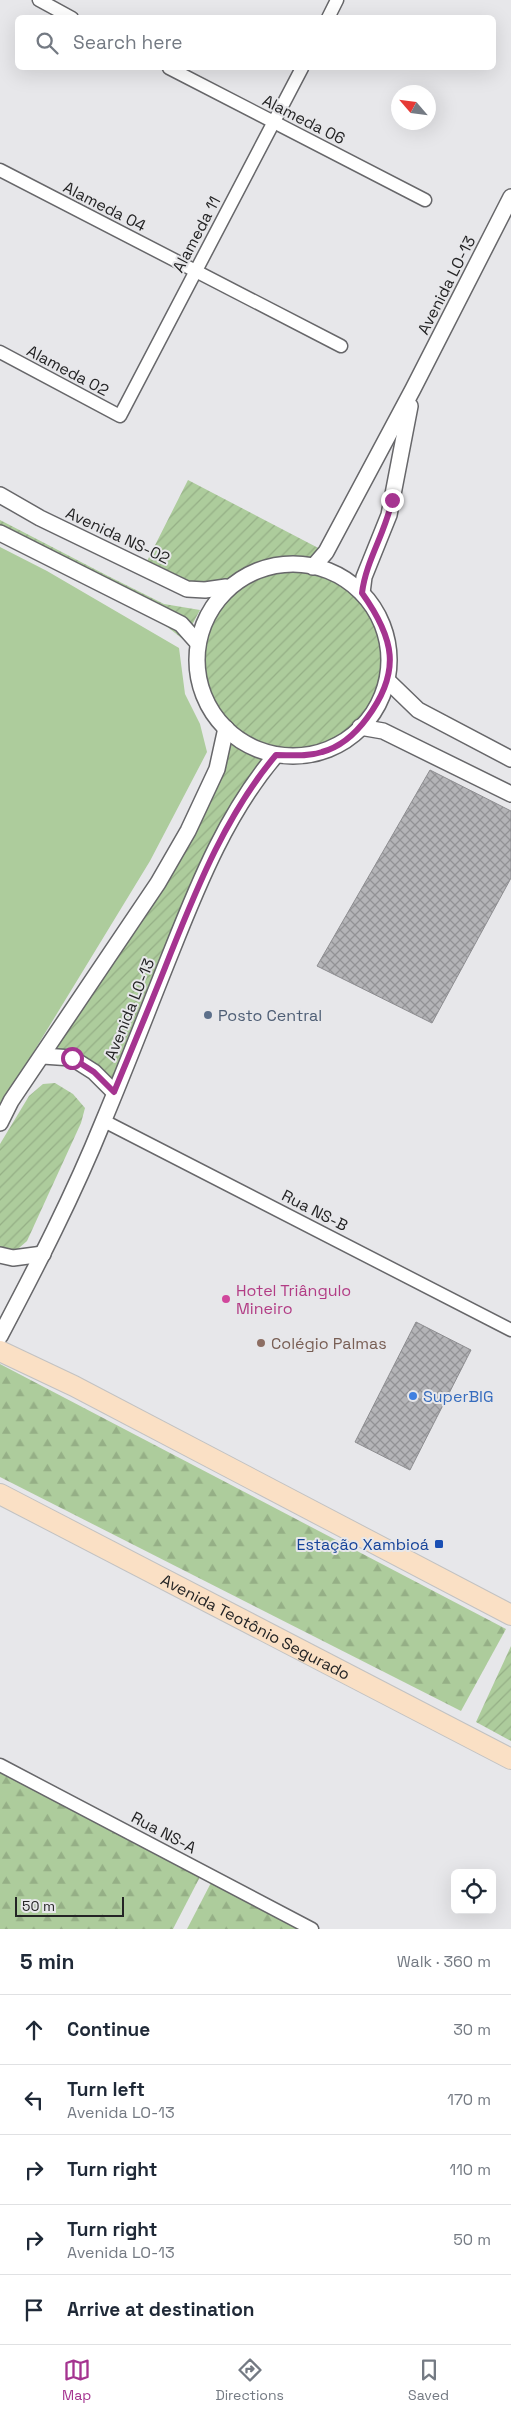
<!DOCTYPE html>
<html lang="en">
<head>
<meta charset="utf-8">
<style>
  body { margin:0; font-family:"Space Grotesk",sans-serif; background:#f6f6f7; color:#1f2937 }
  .controls { position:absolute; right:15px; bottom:15px; display:grid; overflow:hidden; border-radius:8px; box-shadow:0 5px 20px #0002 }
  .controls button { width:45px; height:45px; display:grid; place-items:center; padding:0; border:0; border-bottom:1px solid #e0e1e3; background:#fff; color:#1f2937; font:25px sans-serif }
  .compass { position:absolute; left:391px; top:85px; width:45px; height:45px; border-radius:50%; background:#fff; box-shadow:0 5px 20px #0002; rotate:298deg }
  .scale { position:absolute; left:15px; bottom:12px; width:109px; box-sizing:border-box; padding-left:5px; border:2px solid #242425; border-top:0; font-size:14px; line-height:18px; white-space:nowrap; color:#242425; -webkit-text-stroke:4px #e7e7ea; paint-order:stroke }
  .stop { position:absolute; width:15px; height:15px; margin:-11px; border:4px solid #a53490; border-radius:50%; background:#fff }
  .stop.end { background:#a53490; border-color:#fff; box-shadow:0 1px 5px #0008 }
  .list { margin:0; padding:0; list-style:none }
  h2 { display:flex; justify-content:space-between; align-items:center; height:65px; margin:0; padding:0 20px; font-size:21px }
  h2 small { font-size:16px; font-weight:400; color:#747a83 }
  .list li { display:grid; grid-template-columns:32px 1fr auto; gap:15px; align-items:center; box-sizing:border-box; height:70px; padding:0 20px; border-top:1px solid #e0e1e3 }
  .list b { display:block; font-size:19px; white-space:nowrap }
  .list p { margin:0; font-size:16px; white-space:nowrap; color:#747a83 }
  .list em { font-size:16px; font-style:normal; color:#747a83 }
  .icon { flex:none; width:28px; height:28px; fill:none; stroke:currentColor; stroke-width:2; stroke-linecap:round; stroke-linejoin:round }
  .map { position:relative; flex:none; width:511px; height:1929px; overflow:hidden }
  .search { position:absolute; background:#fff; box-shadow:0 5px 20px #0002; left:15px; right:15px; top:15px; height:55px; display:flex; align-items:center; gap:12px; box-sizing:border-box; padding:0 18px; border-radius:8px; color:#747a83; font-size:19px }
  .sheet { height:415px; background:#fff }
  nav { display:flex; justify-content:space-around; align-items:center; box-sizing:border-box; height:70px; border-top:1px solid #e0e1e3; background:#fff; font-size:14px; color:#747a83 }
  nav a { display:grid; justify-items:center; gap:2px }
  nav .on { color:#a53490 }
  .map>svg:first-child { display:block }
  .forest { fill:url(#forest-firs) }
  .park { fill:#adcc9c }
  .garden { fill:url(#garden-furrows) }
  .building { fill:url(#building-cross-hatch); stroke:#8d8d90 }
  .lines { fill:none; stroke-linecap:round; stroke-linejoin:round }
  .minor-casing { stroke:#67676a; stroke-width:15 }
  .tertiary-casing { stroke:#67676a; stroke-width:18 }
  .primary-casing { stroke:#c2c2c2; stroke-width:22 }
  .minor { stroke:#fff; stroke-width:12 }
  .tertiary { stroke:#fff; stroke-width:15 }
  .primary { stroke:#fae0c5; stroke-width:20 }
  .route { stroke:#a53490; stroke-width:6 }
  .service-dot { fill:#5c6f8a; stroke:#e7e7ea; stroke-width:2 }
  .hotel-dot { fill:#d1479c; stroke:#e7e7ea; stroke-width:2 }
  .education-dot { fill:#8d6e63; stroke:#e7e7ea; stroke-width:2 }
  .shop-dot { fill:#3f7fe0; stroke:#e7e7ea; stroke-width:2 }
  .transit-dot { fill:#1a4fb4; stroke:#e7e7ea; stroke-width:2 }
  .labels { text-anchor:middle; stroke-width:4; stroke-linejoin:round; paint-order:stroke }
  .street-label { font-size:16px; fill:#242425; stroke:#e7e7ea }
  .service-label { font-size:16px; fill:#4e5e75; stroke:#e7e7ea; text-anchor:start }
  .hotel-label { font-size:16px; fill:#b23c85; stroke:#e7e7ea; text-anchor:start }
  .education-label { font-size:16px; fill:#785e54; stroke:#e7e7ea; text-anchor:start }
  .shop-label { font-size:16px; fill:#366cbe; stroke:#e7e7ea; text-anchor:start }
  .transit-label { font-size:16px; fill:#164399; stroke:#e7e7ea; text-anchor:end }
</style>
</head>
<body>
<div class="map">
<svg width="511" height="1929" viewBox="0 0 511 1929">
  <defs>
    <pattern id="forest-firs" width="22" height="20" patternUnits="userSpaceOnUse" patternTransform="scale(1.25)"><rect width="22" height="20" fill="#adcc9c"/><path d="M5 1l3.5 6h-7zM16 11l3.5 6h-7z" fill="#95af86"/></pattern>
    <pattern id="garden-furrows" width="10" height="10" patternUnits="userSpaceOnUse" patternTransform="scale(1.25)"><rect width="10" height="10" fill="#adcc9c"/><path d="M-1 1l2-2M0 10L10 0M9 11l2-2" fill="none" stroke="#95af86"/></pattern>
    <pattern id="building-cross-hatch" width="8" height="8" patternUnits="userSpaceOnUse" patternTransform="scale(1.25)"><rect width="8" height="8" fill="#b4b4b7"/><path d="M0 0l8 8M0 8l8-8" fill="none" stroke="#929295"/></pattern>
  </defs>
  <rect width="100%" height="100%" fill="#e7e7ea"/>
  <g class="forest">
    <polygon points="0,1364 506,1629 461,1711 0,1477"/>
    <polygon points="0,1765 203,1871 173,1929 0,1929"/>
    <polygon points="214,1877 312,1929 187,1929"/>
  </g>
  <polygon class="park" points="0,547 47,571 179,648 185,694 200,724 207,752 150,861 0,1107"/>
  <g class="garden">
    <polygon points="188,480 326,552 313,567 340,576 380,618 390,660 388,681 360,727 306,755 276,755 236,812 114,1092 84,1065 52,1059 88,985 175,863 226,728 201,686 197,642 226,587 205,590 144,567"/>
    <polygon points="0,520 108,576 164,604 200,610 184,640 147,611 0,533"/>
    <polygon points="55,1083 73,1094 85,1108 81,1123 27,1241 11,1255 0,1256 0,1144 29,1096 43,1084"/>
    <polygon points="511,1646 511,1741 476,1722"/>
  </g>
  <g class="building">
    <polygon points="430,770 511,811 511,878 432,1023 317,966"/>
    <polygon points="416,1322 471,1350 410,1470 355,1442"/>
  </g>
  <g class="lines">
    <defs>
      <g id="minor">
        <polyline points="39,0 72,18"/>
        <polyline points="328,18 337,0"/>
        <polyline points="169,68 425,200"/>
        <polyline points="0,170 341,346"/>
        <polyline points="0,352 120,416 302,68"/>
        <polyline points="104,1121 511,1330"/>
        <polyline points="0,1765 312,1929"/>
      </g>
      <g id="tertiary">
        <polyline points="0,495 40,518 187,589 205,590 226,587"/>
        <polyline points="0,533 181,624 197,642"/>
        <circle cx="293" cy="660" r="96"/>
        <polyline points="313,567 326,552 413,389 511,197"/>
        <polyline points="362,593 364,577 389,515 410,406"/>
        <polyline points="388,681 418,710 511,759"/>
        <polyline points="360,727 383,731 511,794"/>
        <polyline points="43,1056 72,1058 94,1072 114,1092"/>
        <polyline points="0,1123 11,1101 158,883 188,831 217,769 226,728"/>
        <polyline points="0,1255 13,1258 43,1254"/>
        <path d="M0,1336C37,1266 73,1196 103,1122C127,1065 149,1007 172,950C199,882 228,811 276,755"/>
      </g>
      <g id="primary">
        <polyline points="0,1351 74,1386 511,1615"/>
        <path id="s1" d="M0,1494L511,1759"/>
      </g>
    </defs>
    <use href="#minor" class="minor-casing"/>
    <use href="#tertiary" class="tertiary-casing"/>
    <use href="#primary" class="primary-casing"/>
    <use href="#minor" class="minor"/>
    <use href="#tertiary" class="tertiary"/>
    <use href="#primary" class="primary"/>
  </g>
  <g class="lines">
    <path class="route" d="M72,1058L94,1072L114,1092C133,1046 152,1001 170,955C198,885 227,813 276,755C291,755 307,757 322,752C340,747 356,733 367,718C402,671 394,638 362,593C366,560 386,532 392,500"/>
  </g>
  <circle class="service-dot" cx="208" cy="1015" r="5"/>
  <circle class="hotel-dot" cx="226" cy="1299" r="5"/>
  <circle class="education-dot" cx="261" cy="1343" r="5"/>
  <circle class="shop-dot" cx="413" cy="1396" r="5"/>
  <rect class="transit-dot" x="434" y="1539" width="10" height="10" rx="2.5"/>
  <g class="labels">
    <g class="street-label">
      <text transform="translate(304 119) rotate(27)" y="6">Alameda 06</text>
      <text transform="translate(105 206) rotate(27)" y="6">Alameda 04</text>
      <text transform="translate(196 234) rotate(-62)" y="6">Alameda 11</text>
      <text transform="translate(446 285) rotate(-63)" y="6">Avenida LO-13</text>
      <text transform="translate(68 370) rotate(28)" y="6">Alameda 02</text>
      <text transform="translate(118 535) rotate(25)" y="6">Avenida NS-02</text>
      <text transform="translate(129 1009) rotate(-68)" y="6">Avenida LO-13</text>
      <text transform="translate(315 1210) rotate(27)" y="6">Rua NS-B</text>
      <text dy="6" stroke="none"><textPath href="#s1" startOffset="288">Avenida Teotônio Segurado</textPath></text>
      <text transform="translate(164 1832) rotate(28)" y="6">Rua NS-A</text>
    </g>
    <g class="service-label">
      <text x="218" y="1021">Posto Central</text>
    </g>
    <g class="hotel-label">
      <text x="236" y="1296">Hotel Triângulo<tspan x="236" dy="18">Mineiro</tspan></text>
    </g>
    <g class="education-label">
      <text x="271" y="1349">Colégio Palmas</text>
    </g>
    <g class="shop-label">
      <text x="423" y="1402">SuperBIG</text>
    </g>
    <g class="transit-label">
      <text x="429" y="1550">Estação Xambioá</text>
    </g>
  </g>
</svg>
<div class="controls">
<button><svg class="icon" aria-label="locate" viewBox="0 0 24 24"><circle cx="12" cy="12" r="6"/><path d="M12 2v4M12 18v4M2 12h4M18 12h4"/></svg></button>
</div>
<svg class="compass" viewBox="-18 -18 36 36"><path d="M0-13l5 13h-10z" fill="#e53935"/><path d="M0 13l5-13h-10z" fill="#747a83"/></svg>
<div class="scale">50 m</div>
<div class="stop" style="left:72px;top:1058px"></div>
<div class="stop end" style="left:392px;top:500px"></div>
<div class="search"><svg class="icon" aria-label="search" viewBox="0 0 24 24"><circle cx="10" cy="10" r="6"/><path d="M15 15l6 6"/></svg>Search here</div>
</div>
<section class="sheet">
<h2>5 min<small>Walk · 360 m</small></h2>
<ul class="list">
<li><svg class="icon" aria-label="ahead" viewBox="0 0 24 24"><path d="M12 20V5M6 11l6-6 6 6"/></svg><div><b>Continue</b></div><em>30 m</em></li>
<li><svg class="icon" aria-label="left" viewBox="0 0 24 24"><path d="M17 20v-9H6M10 6l-5 5 5 5"/></svg><div><b>Turn left</b><p>Avenida LO-13</p></div><em>170 m</em></li>
<li><svg class="icon" aria-label="right" viewBox="0 0 24 24"><path d="M7 20v-9h11M14 6l5 5-5 5"/></svg><div><b>Turn right</b></div><em>110 m</em></li>
<li><svg class="icon" aria-label="right" viewBox="0 0 24 24"><path d="M7 20v-9h11M14 6l5 5-5 5"/></svg><div><b>Turn right</b><p>Avenida LO-13</p></div><em>50 m</em></li>
<li><svg class="icon" aria-label="arrive" viewBox="0 0 24 24"><path d="M6 21V4h12l-3 4 3 4H6"/></svg><div><b>Arrive at destination</b></div></li>
</ul>
</section>
<nav>
<a class="on"><svg class="icon" aria-label="map" viewBox="0 0 24 24"><path d="M3 6l6-2 6 2 6-2v14l-6 2-6-2-6 2zM9 4v14M15 6v14"/></svg>Map</a>
<a><svg class="icon" aria-label="directions" viewBox="0 0 24 24"><path d="M12 3l9 9-9 9-9-9zM9 14v-3h6M13 9l2 2-2 2"/></svg>Directions</a>
<a><svg class="icon" aria-label="saved" viewBox="0 0 24 24"><path d="M7 4h10v16l-5-4-5 4z"/></svg>Saved</a>
</nav>
</body>
</html>
